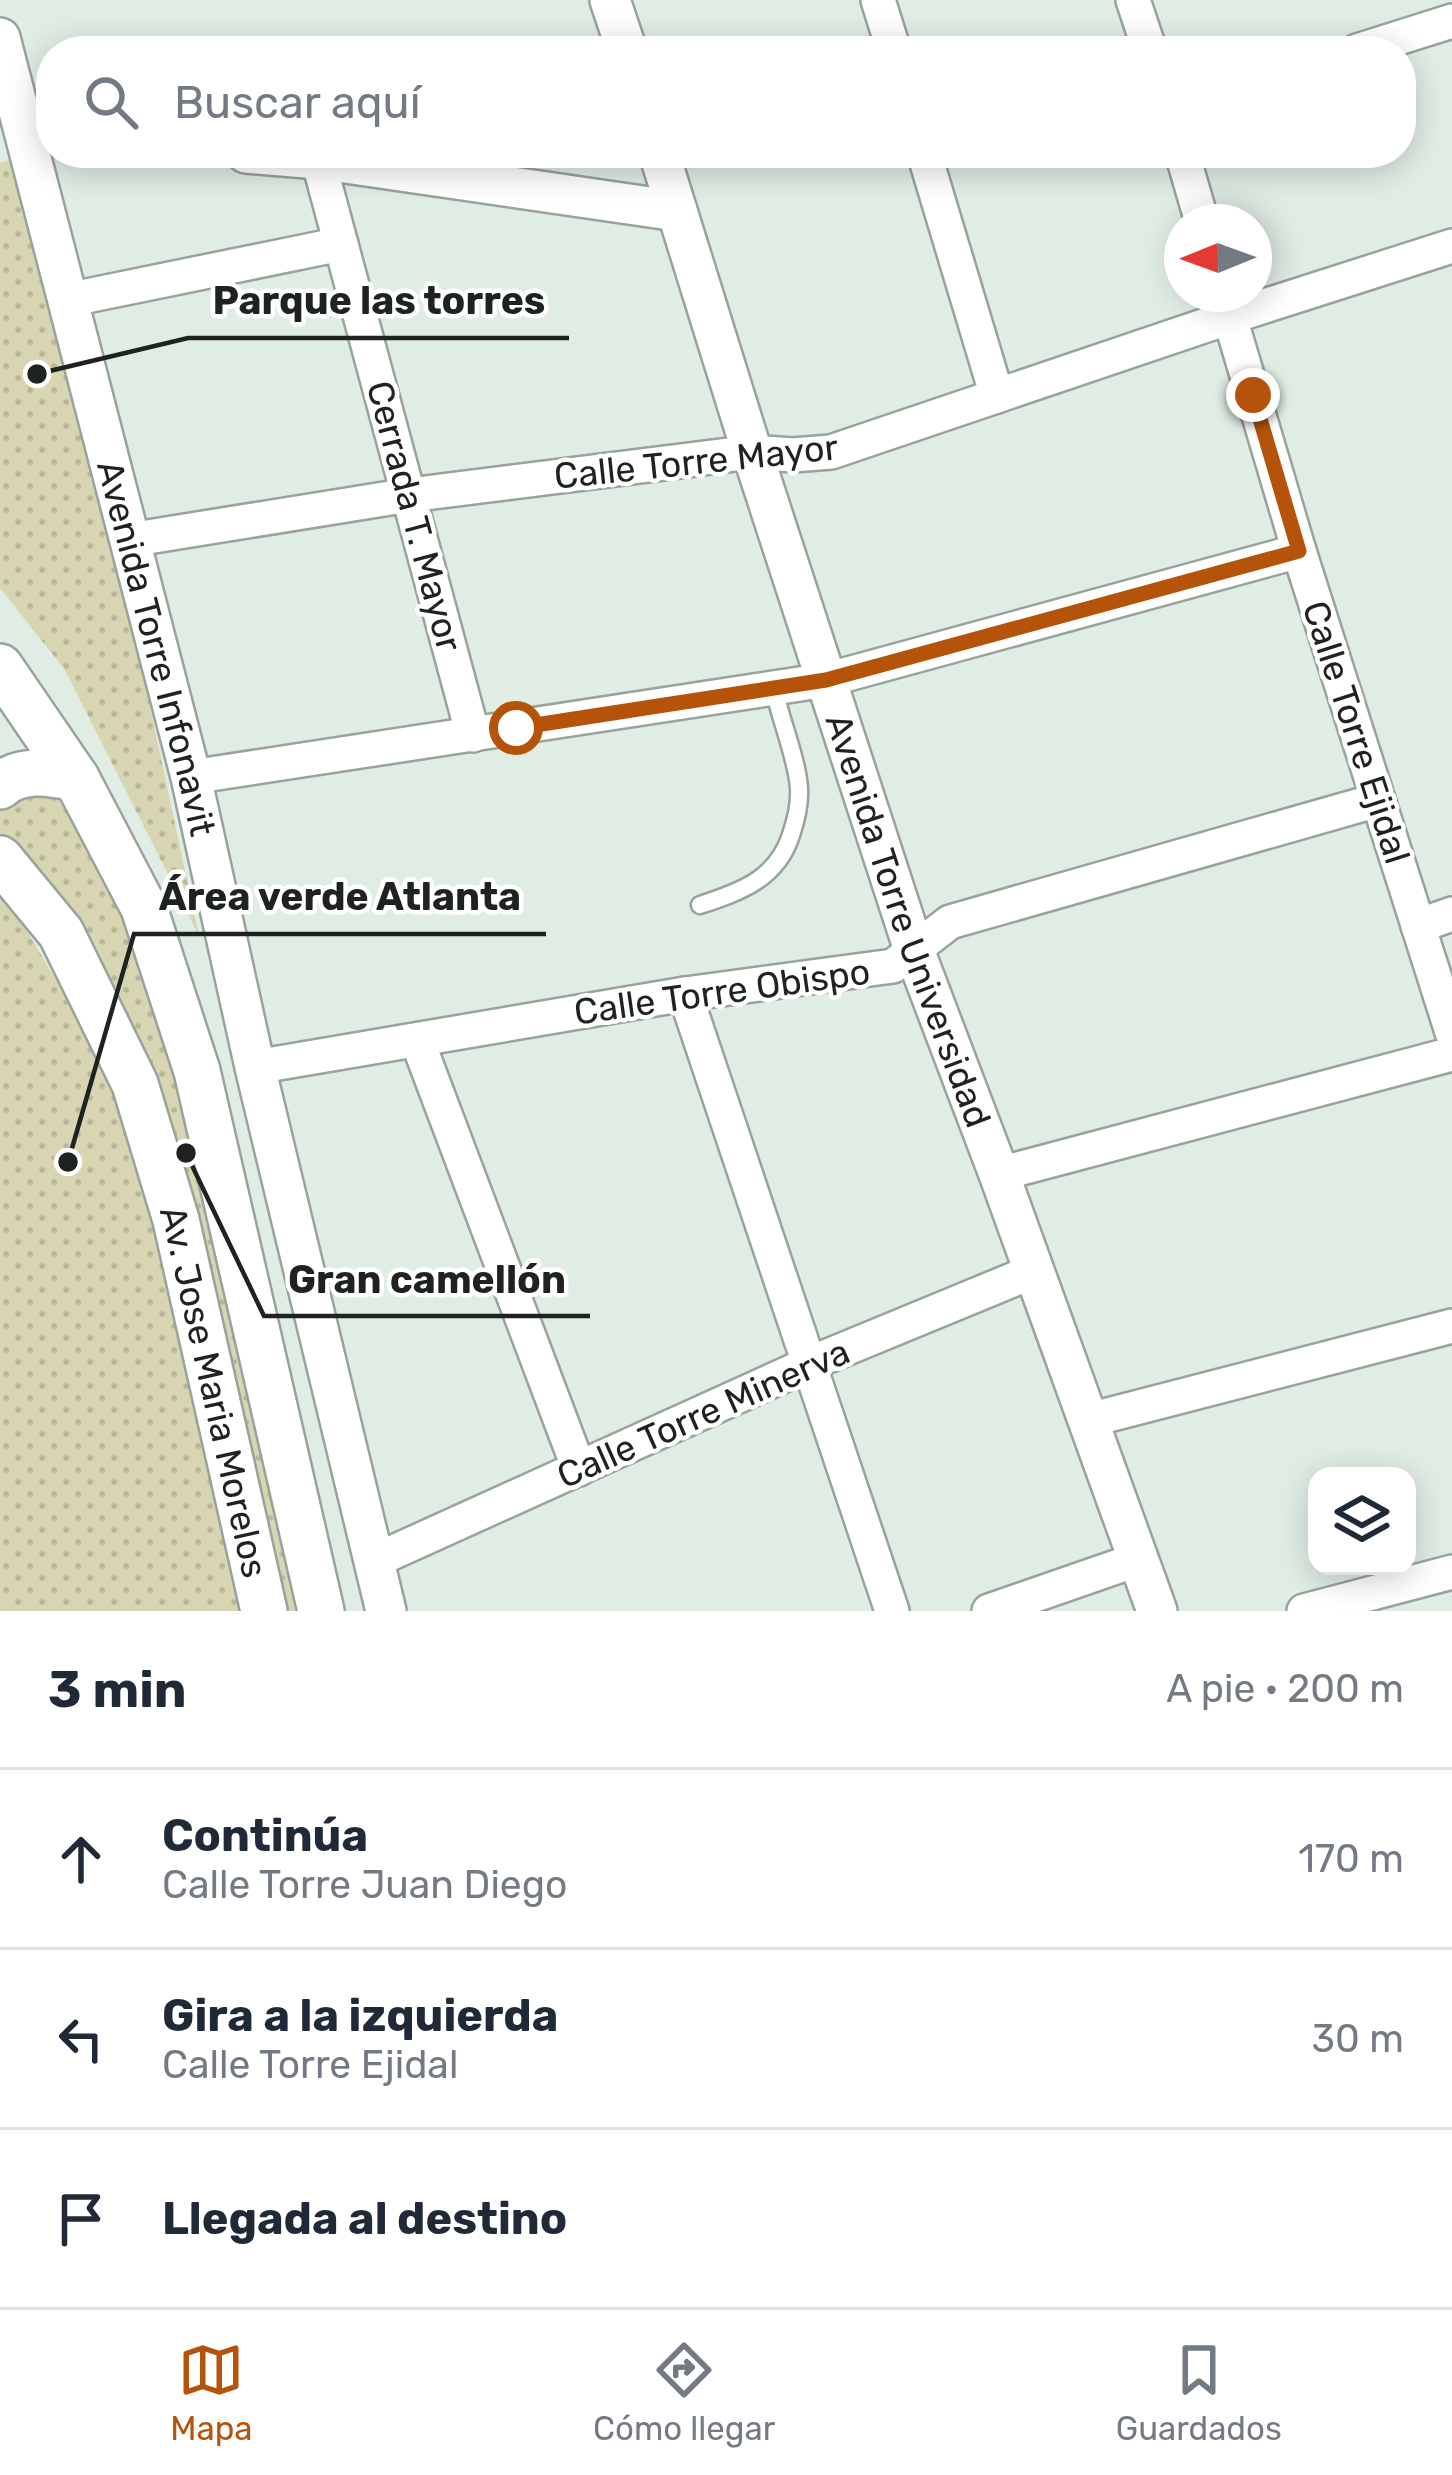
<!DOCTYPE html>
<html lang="es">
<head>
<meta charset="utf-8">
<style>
  body { margin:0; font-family:Rubik,sans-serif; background:#f2f2f3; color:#1f2937 }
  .controls { position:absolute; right:36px; bottom:36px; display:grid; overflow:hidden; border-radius:24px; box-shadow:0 6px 30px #0003 }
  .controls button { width:108px; height:108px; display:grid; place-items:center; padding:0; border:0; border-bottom:3px solid #e0e1e3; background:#fff; color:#1f2937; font:60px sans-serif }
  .compass { position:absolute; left:1164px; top:204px; width:108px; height:108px; border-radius:50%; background:#fff; box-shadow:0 6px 30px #0003; rotate:269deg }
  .stop { position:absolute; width:36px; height:36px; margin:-27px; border:9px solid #b45309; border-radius:50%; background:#fff }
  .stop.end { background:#b45309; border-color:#fff; box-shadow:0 3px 12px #0008 }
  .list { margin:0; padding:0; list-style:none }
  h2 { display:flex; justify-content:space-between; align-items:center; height:156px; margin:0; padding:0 48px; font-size:51px }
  h2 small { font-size:39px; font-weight:400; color:#747a83 }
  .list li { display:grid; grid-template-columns:78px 1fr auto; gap:36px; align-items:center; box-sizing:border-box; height:180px; padding:0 48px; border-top:3px solid #e0e1e3 }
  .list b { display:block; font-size:45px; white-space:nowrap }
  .list p { margin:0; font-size:39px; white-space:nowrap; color:#747a83 }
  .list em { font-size:39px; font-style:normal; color:#747a83 }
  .icon { flex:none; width:66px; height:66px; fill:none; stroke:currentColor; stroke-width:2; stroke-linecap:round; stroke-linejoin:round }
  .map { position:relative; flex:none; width:1452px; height:1611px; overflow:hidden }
  .search { position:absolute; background:#fff; box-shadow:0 6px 30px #0003; left:36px; right:36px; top:36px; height:132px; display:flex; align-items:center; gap:30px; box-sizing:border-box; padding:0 42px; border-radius:48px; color:#747a83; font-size:45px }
  .sheet { height:696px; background:#fff }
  nav { display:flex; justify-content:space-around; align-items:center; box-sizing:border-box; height:168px; border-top:3px solid #e0e1e3; background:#fff; font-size:33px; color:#747a83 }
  nav a { display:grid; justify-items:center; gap:6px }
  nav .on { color:#b45309 }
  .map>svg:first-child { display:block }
  .park { fill:url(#park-dots) }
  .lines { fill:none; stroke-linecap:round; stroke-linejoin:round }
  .service-casing { stroke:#97a39b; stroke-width:21 }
  .minor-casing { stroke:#97a39b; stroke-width:38 }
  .tertiary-casing { stroke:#97a39b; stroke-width:44 }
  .secondary-casing { stroke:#97a39b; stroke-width:50 }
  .service { stroke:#fff; stroke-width:16 }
  .minor { stroke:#fff; stroke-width:33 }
  .tertiary { stroke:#fff; stroke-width:39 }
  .secondary { stroke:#fff; stroke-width:45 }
  .route { stroke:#b45309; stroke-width:15 }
  .labels { text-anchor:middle; stroke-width:9; stroke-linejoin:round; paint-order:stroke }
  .street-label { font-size:36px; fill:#1f2320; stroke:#fff }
  .leader { fill:none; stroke:#1f2320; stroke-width:4.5 }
  .callout-dot { fill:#1f2320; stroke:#fff; stroke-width:4.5 }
  .callout-label { font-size:39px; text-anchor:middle; font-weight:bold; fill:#1f2320; stroke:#fff; stroke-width:9; stroke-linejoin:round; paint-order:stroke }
</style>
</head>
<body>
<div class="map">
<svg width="1452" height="1611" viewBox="0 0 1452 1611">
  <defs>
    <pattern id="park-dots" width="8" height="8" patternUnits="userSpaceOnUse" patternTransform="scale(3)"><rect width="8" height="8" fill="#d8d6b2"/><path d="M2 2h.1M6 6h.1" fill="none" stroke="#b9b799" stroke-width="1.8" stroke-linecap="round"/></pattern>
  </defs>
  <rect width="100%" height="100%" fill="#e0ede5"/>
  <g class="park">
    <polygon points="21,156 124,585 199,936 65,670 0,588 0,163"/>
    <polygon points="47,776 136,901 317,1611 268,1611 173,1197 0,853 0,792"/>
    <polygon points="0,885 102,1058 172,1266 247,1611 0,1611"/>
  </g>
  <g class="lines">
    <defs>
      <path id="service" d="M700,905C740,892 777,879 791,835C796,820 800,805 799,789C798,762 780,718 774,689"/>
      <g id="minor">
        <polyline points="878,0 894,51"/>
        <polyline points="1133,0 1150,51"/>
        <polyline points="1357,51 1452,21"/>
        <polyline points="924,153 997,396"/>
        <polyline points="1182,153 1202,222"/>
        <polyline points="318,159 473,735"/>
        <polyline points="1223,294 1299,551 1452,1032"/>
        <polyline points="67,300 341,244"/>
        <polyline points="129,540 409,495 752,452 793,455 831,452 1230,317 1452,246"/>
        <polyline points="191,777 826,680 1299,551"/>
        <polyline points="1418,926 1452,914"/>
        <polyline points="685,994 892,1611"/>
        <polyline points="417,1040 579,1469"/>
        <polyline points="255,1067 685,994 893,966 950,922 1378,800"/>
        <polyline points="999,1174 1452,1054"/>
        <polyline points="1089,1420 1452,1326"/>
        <polyline points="374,1561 811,1363 1034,1271"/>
        <polyline points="989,1611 1139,1559"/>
        <polyline points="1304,1611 1452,1572"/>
      </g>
      <g id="tertiary">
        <polyline points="610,0 627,51"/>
        <path id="s1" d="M0,38L191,777L255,1067L386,1611"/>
        <polyline points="246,153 318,159 677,211"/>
        <path id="s2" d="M659,153L752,452L914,950L999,1174L1157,1611"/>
      </g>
      <g id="secondary">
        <polyline points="0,667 76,778 144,908 197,1071 321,1611"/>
        <path d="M0,786C21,767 51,773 76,778"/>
        <path id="s3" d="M0,859L61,933L135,1084L176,1220L264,1611"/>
      </g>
    </defs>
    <use href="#service" class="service-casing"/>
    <use href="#minor" class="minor-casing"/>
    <use href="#tertiary" class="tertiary-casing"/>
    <use href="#secondary" class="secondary-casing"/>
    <use href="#service" class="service"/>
    <use href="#minor" class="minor"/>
    <use href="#tertiary" class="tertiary"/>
    <use href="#secondary" class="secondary"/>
  </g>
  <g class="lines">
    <polyline class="route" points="516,728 826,680 1299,551 1253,395"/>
  </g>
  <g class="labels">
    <g class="street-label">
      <text transform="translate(696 461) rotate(-6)" y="13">Calle Torre Mayor</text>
      <text transform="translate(415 516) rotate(75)" y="13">Cerrada T. Mayor</text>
      <text dy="13" stroke="none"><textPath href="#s1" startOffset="630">Avenida Torre Infonavit</textPath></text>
      <text transform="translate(1357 732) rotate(72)" y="13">Calle Torre Ejidal</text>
      <text dy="13" stroke="none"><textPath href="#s2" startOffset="807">Avenida Torre Universidad</textPath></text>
      <text transform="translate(722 991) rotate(-8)" y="13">Calle Torre Obispo</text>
      <text dy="13" stroke="none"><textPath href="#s3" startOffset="582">Av. Jose Maria Morelos</textPath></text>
      <text transform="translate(703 1413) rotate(-24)" y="13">Calle Torre Minerva</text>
    </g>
  </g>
  <path class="leader" d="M37 374L188 338H569M68 1162L134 934H546M186 1153L264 1316H590"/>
  <g class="callout-dot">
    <circle cx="37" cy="374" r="12"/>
    <circle cx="68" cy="1162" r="12"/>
    <circle cx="186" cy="1153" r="12"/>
  </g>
  <g class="callout-label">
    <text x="379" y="314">Parque las torres</text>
    <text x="340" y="910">Área verde Atlanta</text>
    <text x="427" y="1293">Gran camellón</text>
  </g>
</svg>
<div class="controls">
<button><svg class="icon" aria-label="layers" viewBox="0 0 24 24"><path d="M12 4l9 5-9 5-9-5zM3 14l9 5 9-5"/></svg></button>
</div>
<svg class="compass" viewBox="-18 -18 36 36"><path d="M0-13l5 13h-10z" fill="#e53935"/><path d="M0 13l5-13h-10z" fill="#747a83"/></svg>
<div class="stop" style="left:516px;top:728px"></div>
<div class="stop end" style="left:1253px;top:395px"></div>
<div class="search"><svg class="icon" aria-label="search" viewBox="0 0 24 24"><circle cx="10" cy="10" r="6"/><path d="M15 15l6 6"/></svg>Buscar aquí</div>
</div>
<section class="sheet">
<h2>3 min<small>A pie · 200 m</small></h2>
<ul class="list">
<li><svg class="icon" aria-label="ahead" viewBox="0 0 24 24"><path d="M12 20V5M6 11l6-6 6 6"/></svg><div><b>Continúa</b><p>Calle Torre Juan Diego</p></div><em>170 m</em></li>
<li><svg class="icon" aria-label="left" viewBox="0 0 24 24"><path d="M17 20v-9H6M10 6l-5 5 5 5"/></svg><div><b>Gira a la izquierda</b><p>Calle Torre Ejidal</p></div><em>30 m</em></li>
<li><svg class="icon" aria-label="arrive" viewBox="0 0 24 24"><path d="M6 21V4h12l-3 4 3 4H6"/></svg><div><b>Llegada al destino</b></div></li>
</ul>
</section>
<nav>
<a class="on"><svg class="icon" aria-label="map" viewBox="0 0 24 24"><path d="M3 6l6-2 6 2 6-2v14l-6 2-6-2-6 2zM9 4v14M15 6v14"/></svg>Mapa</a>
<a><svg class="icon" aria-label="directions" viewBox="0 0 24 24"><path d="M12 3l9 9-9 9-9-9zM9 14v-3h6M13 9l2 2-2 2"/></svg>Cómo llegar</a>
<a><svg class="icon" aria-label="saved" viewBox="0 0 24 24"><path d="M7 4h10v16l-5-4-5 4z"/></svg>Guardados</a>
</nav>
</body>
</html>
